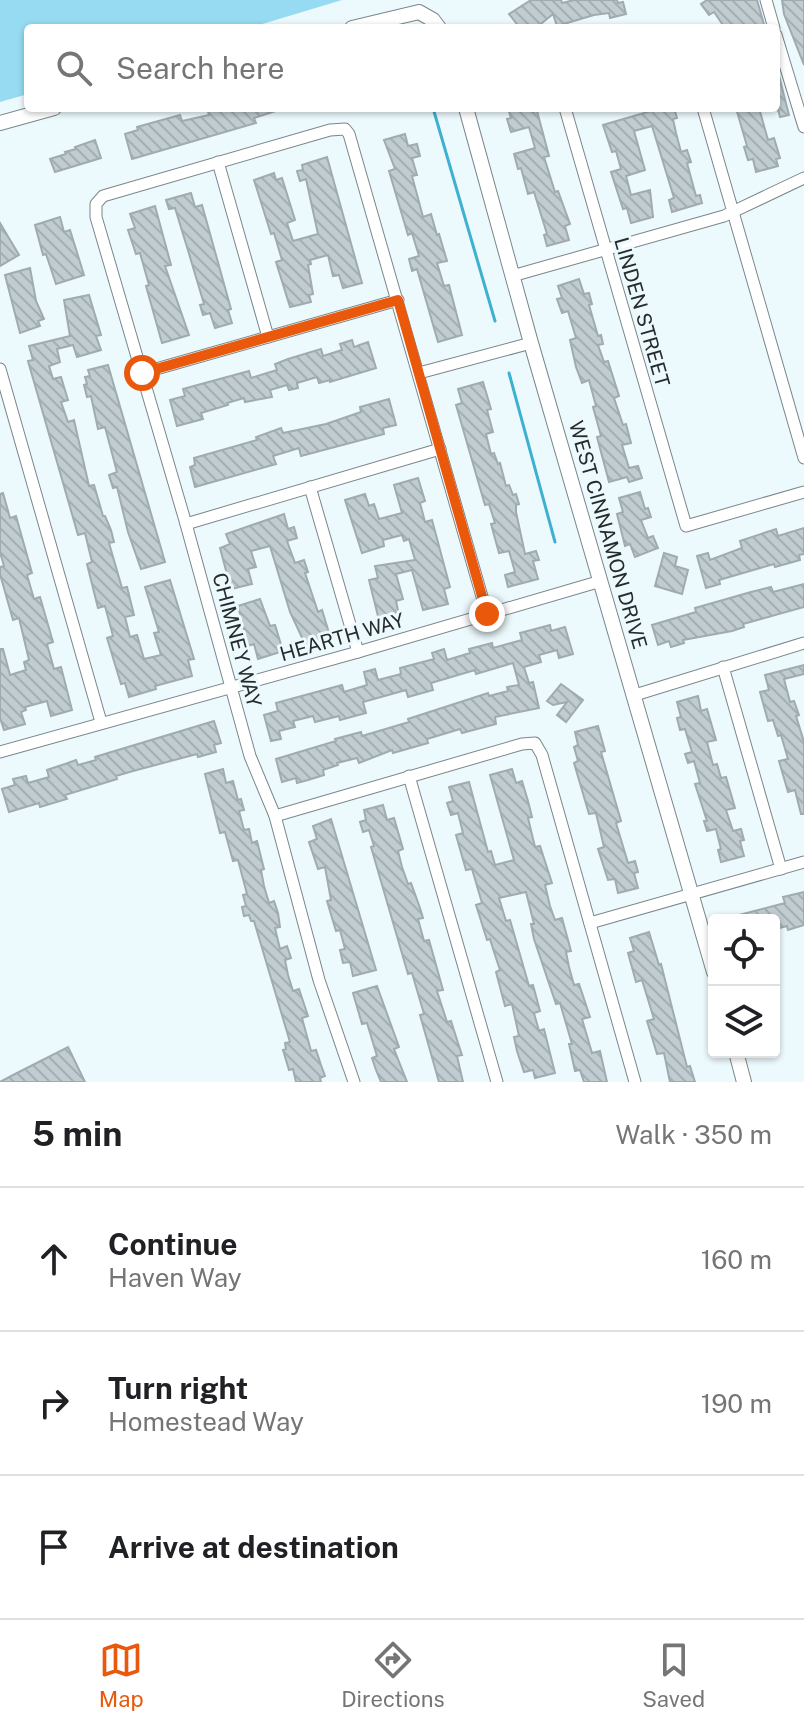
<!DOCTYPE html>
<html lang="en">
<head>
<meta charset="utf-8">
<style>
  body { margin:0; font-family:"Public Sans",sans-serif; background:#f6f6f6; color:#202124 }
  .controls { position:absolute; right:24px; bottom:24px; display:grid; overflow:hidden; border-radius:8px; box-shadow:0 2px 6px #0004 }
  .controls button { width:72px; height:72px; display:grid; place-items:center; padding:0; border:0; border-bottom:2px solid #e0e0e0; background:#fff; color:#202124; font:40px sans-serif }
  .stop { position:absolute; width:24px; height:24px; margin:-18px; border:6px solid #ea580c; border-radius:50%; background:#fff }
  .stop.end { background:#ea580c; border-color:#fff; box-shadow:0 2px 8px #0008 }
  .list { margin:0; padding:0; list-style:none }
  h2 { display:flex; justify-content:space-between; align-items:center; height:104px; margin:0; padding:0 32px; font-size:34px }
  h2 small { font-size:26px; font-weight:400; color:#757577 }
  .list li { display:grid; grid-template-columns:52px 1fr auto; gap:24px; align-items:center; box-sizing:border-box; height:144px; padding:0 32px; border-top:2px solid #e0e0e0 }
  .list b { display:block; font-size:30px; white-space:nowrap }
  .list p { margin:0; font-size:26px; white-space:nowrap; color:#757577 }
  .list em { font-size:26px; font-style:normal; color:#757577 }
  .icon { flex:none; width:44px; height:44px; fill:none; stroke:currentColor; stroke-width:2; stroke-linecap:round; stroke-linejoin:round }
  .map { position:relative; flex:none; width:804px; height:1082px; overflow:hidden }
  .search { position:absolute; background:#fff; box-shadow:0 2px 6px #0004; left:24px; right:24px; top:24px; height:88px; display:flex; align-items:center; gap:20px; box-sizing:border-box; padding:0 28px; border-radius:8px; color:#757577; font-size:30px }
  .sheet { height:536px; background:#fff }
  nav { display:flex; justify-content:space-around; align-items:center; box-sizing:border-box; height:112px; border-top:2px solid #e0e0e0; background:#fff; font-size:22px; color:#757577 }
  nav a { display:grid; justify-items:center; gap:4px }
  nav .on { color:#ea580c }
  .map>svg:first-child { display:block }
  .green { fill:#96dbf1 }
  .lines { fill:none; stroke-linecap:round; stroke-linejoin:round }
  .stream { stroke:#3eb1d1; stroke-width:3 }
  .building { fill:url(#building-back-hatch); stroke:#a0abaf; stroke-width:2 }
  .minor-casing { stroke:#7b878a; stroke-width:13 }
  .major-casing { stroke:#7b878a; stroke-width:16 }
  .minor { stroke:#fff; stroke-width:11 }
  .major { stroke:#fff; stroke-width:14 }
  .route { stroke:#ea580c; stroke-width:10 }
  .labels { text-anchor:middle; stroke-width:6; stroke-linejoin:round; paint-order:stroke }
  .street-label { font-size:20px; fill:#262b2d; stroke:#ecf9fd }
</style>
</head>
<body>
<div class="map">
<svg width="804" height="1082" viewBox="0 0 804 1082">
  <defs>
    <pattern id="building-back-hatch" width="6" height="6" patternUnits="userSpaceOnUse" patternTransform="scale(2)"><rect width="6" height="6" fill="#c0ccd0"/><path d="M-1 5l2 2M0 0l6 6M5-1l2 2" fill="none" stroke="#a5afb3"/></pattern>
  </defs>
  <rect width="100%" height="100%" fill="#ecf9fd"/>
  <polygon class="green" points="0,0 342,0 249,28 28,28 28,94 0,102"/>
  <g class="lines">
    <g class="stream">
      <polyline points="433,108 495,321"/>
      <polyline points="509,373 555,542"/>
    </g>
  </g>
  <g class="building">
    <polygon points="531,0 561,0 562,3 574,0 617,0 618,3 623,2 626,14 610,18 609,13 594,15 557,26 553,14 536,28 520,28 509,14"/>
    <polygon points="707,0 757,0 765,28 725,28 714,12 709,15 701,4"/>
    <polygon points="782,0 804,0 804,65 784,14"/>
    <polygon points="776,76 779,76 789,115 780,117 776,102"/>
    <polygon points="207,108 278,108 279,110 254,118 256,123 132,159 125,134 138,130 137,127 180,115 182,121 209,115"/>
    <polygon points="508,108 531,108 532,112 537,111 549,156 544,157 555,192 558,191 570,224 565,226 569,240 547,246 544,235 547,234 534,192 528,194 521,168 518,169 514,154 535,148 529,127 511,132 507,119 511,118"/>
    <polygon points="661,108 674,108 677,118 673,119 676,133 681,152 687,150 691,162 687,163 696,196 700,195 702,203 672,212 669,200 674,198 652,126 634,131 645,170 626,176 631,195 650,190 653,217 631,223 627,208 623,209 611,172 621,169 616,151 612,152 603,125"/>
    <polygon points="736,108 759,108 768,140 774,138 780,158 776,159 778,166 756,172 753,159 748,160 744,147 747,146"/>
    <polygon points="405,134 408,146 417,144 420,156 412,158 417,175 412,176 423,217 431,214 437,235 439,234 447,261 437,263 444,286 449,285 462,335 438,342 417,269 412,271 409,259 419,256 412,233 408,235 389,171 395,169 384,140"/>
    <polygon points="95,140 101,158 55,172 50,159 66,154 65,152 76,149 75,147"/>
    <polygon points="327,157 362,283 343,288 339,275 333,276 328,255 310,260 311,264 308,265 313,294 309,295 311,302 290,307 276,262 282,260 274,233 271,234 254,180 274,173 276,180 282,178 295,220 287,223 293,241 318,234 306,179 300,181 297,171 303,170 302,165"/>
    <polygon points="191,193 195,207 202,205 231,309 228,310 232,323 215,328 210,313 203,315 200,305 204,304 187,247 175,208 169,209 166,200"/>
    <polygon points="155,206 171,265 165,266 189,335 162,343 146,286 149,285 140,253 136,254 128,230 135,228 130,214"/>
    <polygon points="60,217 64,232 70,230 84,275 56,284 46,254 43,255 35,225"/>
    <polygon points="0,223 19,255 0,266"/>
    <polygon points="30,268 36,301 44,319 38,321 40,326 20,333 5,275"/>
    <polygon points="579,279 584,294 589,293 592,304 589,305 598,336 601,335 603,344 598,345 604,362 608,361 619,396 614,398 623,425 626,424 631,443 622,445 629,468 638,466 642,478 629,482 627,477 609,482 597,437 601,436 593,407 596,406 589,380 582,383 576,367 570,340 576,338 568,311 562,313 557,299 562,298 558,286"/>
    <polygon points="89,295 101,335 96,336 101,350 77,357 73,345 57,349 60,362 49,366 53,379 61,377 68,400 61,402 68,422 74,420 89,486 94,485 103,516 105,516 111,530 114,542 109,543 122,588 127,587 134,615 125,617 130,637 137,635 144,659 161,655 154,633 159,632 145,587 170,580 194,659 188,660 192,676 155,686 156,689 129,697 125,683 121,684 107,638 113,636 105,606 98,608 87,564 92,562 85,533 78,535 28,361 33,360 29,346 70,336 64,300"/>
    <polygon points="352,340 354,347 368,342 376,368 330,382 330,380 319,383 317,377 297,383 298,388 289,390 287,385 270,390 272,397 245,402 244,398 227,403 228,405 201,413 203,419 177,426 170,400 185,396 183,389 249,371 251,378 277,370 275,364 288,359 321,349 323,356 342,350 340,344"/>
    <polygon points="108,365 165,562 141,569 128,532 117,487 113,488 109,475 117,472 105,427 98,429 91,396 87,397 84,385 87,384 85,377 90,376 88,370"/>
    <polygon points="483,382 491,409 487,410 493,432 486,434 491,454 494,453 498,464 500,463 506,486 509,485 513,495 516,494 519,504 516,505 516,512 525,554 536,551 539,560 533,561 538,579 508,587 505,575 515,572 509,551 499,553 491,524 495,523 489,504 485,505 456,405 462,403 458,389"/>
    <polygon points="389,399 396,425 383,428 384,434 301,456 299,448 273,456 276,464 195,487 190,467 195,465 194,458 257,440 256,437 281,428 283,433 326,424 361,412 360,407"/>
    <polygon points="418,478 425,501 420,503 425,522 432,520 450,587 444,589 448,604 423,610 412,570 396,574 403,599 396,601 399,615 379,620 369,580 378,578 375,566 415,560 409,539 404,541 402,535 383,540 384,546 362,553 345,500 365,494 369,506 374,504 379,519 402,513 394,485"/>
    <polygon points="640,492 645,509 648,508 651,517 641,520 648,538 653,536 658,548 635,557 630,544 625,546 617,514 623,512 619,498"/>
    <polygon points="3,493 10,518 16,516 32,573 27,575 34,599 40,597 53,642 47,644 54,669 61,667 72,710 51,716 47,701 25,707 26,710 21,712 25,724 4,730 0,718 0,649 3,649 10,675 26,670 24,662 29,660 19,618 13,620 0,574 0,567 4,566 0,552 0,494"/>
    <polygon points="284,514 288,529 294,527 297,538 287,541 295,563 304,560 308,572 305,573 318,612 322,610 330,636 305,644 290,612 270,546 251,551 256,567 248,569 252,584 231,589 220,548 230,544 226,534"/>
    <polygon points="804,528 804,554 799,555 800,560 775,567 774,564 719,580 720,584 706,588 697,556 708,553 710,560 742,548 740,541 776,529 778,536"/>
    <polygon points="664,553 677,557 675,566 688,570 682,594 655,586"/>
    <polygon points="804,584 804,607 743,624 744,627 732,631 683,640 684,643 671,647 669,641 658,645 652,625 696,612 695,608 751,592 771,587 773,592"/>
    <polygon points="260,599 270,626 275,625 283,651 258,659 254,644 248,646 238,606"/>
    <polygon points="550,625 551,631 565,627 573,654 559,658 557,650 539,655 541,662 524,667 529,683 533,682 539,708 495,717 496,724 462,733 460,729 427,739 428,743 393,753 392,750 359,763 357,758 337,763 338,765 323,770 324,775 308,780 297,783 296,778 282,782 276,759 336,741 335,739 361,732 362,736 409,722 408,719 488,693 489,696 508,691 507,687 519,685 513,663 476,674 475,670 431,683 433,690 408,697 406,690 363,702 366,713 340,720 339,716 315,722 313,716 293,721 295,727 279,731 281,739 271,741 264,715 278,711 276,703 342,685 344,692 367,685 364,672 375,669 378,680 401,674 400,668 434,659 432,653 444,649 447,660 470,653 469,649 492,643 493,648 522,640 520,633"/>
    <polygon points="804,665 804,674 784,679 790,702 794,701 799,715 796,716 804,742 804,814 801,814 795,790 788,792 779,761 788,759 781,735 778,736 773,720 768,721 760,692 769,690 765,675"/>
    <polygon points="561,684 583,700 566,722 557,715 567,702 553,705 547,701"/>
    <polygon points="698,696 701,711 707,709 716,740 707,742 713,765 717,764 721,778 726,777 735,808 726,810 733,831 741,829 744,840 740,841 744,856 721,862 718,850 721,849 716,829 707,831 704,821 707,821 695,784 700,783 694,761 688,763 685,754 692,752 685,729 680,730 677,718 681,717 677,702"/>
    <polygon points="214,721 221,743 214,745 216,752 198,757 197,754 133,771 116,776 117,779 65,795 67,799 40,807 39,803 9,812 2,789 15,785 13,779 26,776 28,783 49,777 47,770 65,764 76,760 78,765 96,760 95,757"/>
    <polygon points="598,726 605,751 601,752 621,821 616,823 628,863 635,861 638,872 634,873 638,888 618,893 615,879 608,880 598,849 604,847 596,813 589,814 574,763 578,761 574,747 578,745 575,732"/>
    <polygon points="223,769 226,783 233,781 238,800 241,799 244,810 239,811 244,830 249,829 252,843 257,841 264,869 261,870 264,886 269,903 274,901 278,913 280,927 275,928 280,949 287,946 291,958 285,960 288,975 293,991 299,989 308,1016 302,1018 311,1051 316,1050 321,1065 325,1076 320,1078 321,1082 296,1082 293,1069 289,1070 283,1050 286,1049 285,1043 290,1042 254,921 251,921 249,915 244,916 242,907 246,906 243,895 247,894 238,860 233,861 225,832 220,833 205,774"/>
    <polygon points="512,769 516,783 522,781 528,801 532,817 528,818 535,847 540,846 552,883 545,885 550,906 555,920 562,918 571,951 566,952 569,967 574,985 579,984 590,1017 582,1019 592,1053 600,1051 607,1082 584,1082 580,1070 575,1071 569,1044 572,1044 560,1003 556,1004 534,939 531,924 534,924 526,892 499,898 506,921 510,920 529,986 533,985 540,1011 534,1013 539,1031 544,1029 555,1073 535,1078 533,1070 524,1072 517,1051 514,1037 519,1036 512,1004 505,1006 496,972 500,970 495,955 490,939 487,940 476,905 482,903 472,869 466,870 456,835 463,833 458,813 451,815 447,803 453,801 449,787 469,782 488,852 491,851 495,865 514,860 490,775"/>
    <polygon points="383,805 387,820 394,818 403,849 398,851 402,867 408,884 411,883 420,908 423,918 418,919 424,941 429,940 443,990 437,991 447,1022 451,1021 458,1043 462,1055 457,1056 463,1082 439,1082 420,1015 424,1014 412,973 408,974 371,847 374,846 369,830 363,832 360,822 366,820 364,810"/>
    <polygon points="331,819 376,970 353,976 350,962 343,963 340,950 345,949 340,930 336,931 327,901 331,900 325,867 318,869 309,842 317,839 313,826"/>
    <polygon points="804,892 804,925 788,930 787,926 776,929 774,920 731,920 731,917 785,903 783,897"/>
    <polygon points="649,932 659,965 661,964 687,1067 690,1066 695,1082 670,1082 664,1053 657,1054 647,1021 654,1019 642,980 636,982 628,953 634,951 630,938"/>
    <polygon points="377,986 399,1047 394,1049 407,1082 381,1082 376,1070 372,1058 377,1056 367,1023 362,1024 353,993"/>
    <polygon points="68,1047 85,1082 0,1082 15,1074"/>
  </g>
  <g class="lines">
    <defs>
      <g id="minor">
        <polyline points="766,0 774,28"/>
        <polyline points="776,35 804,127"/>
        <polyline points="565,108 686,526 804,492"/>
        <polyline points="703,108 804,458"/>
        <polyline points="218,162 268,337"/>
        <polyline points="512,276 724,216 804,178"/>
        <polyline points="0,369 101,722"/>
        <polyline points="142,373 398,300"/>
        <polyline points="419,373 531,343"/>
        <polyline points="310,487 358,652"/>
        <polyline points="186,524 440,449"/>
        <polyline points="723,667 781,869"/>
        <polyline points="635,695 804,643"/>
        <polyline points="0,752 358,652 601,581"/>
        <polyline points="409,776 497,1082"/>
        <polyline points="275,816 522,744 535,743 542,755 635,1082"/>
        <polyline points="590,923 804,862"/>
        <polyline points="354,1082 319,980 275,816 250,756 186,524 96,217 96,204 103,196 330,130 345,129 349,134 487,614"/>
      </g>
      <g id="major">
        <polyline points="352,28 419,12 433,20 439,28"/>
        <polyline points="466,108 531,343 714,972"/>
        <polyline points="0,123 54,108"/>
        <polyline points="736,1052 744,1082"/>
      </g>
    </defs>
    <use href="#minor" class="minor-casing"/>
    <use href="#major" class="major-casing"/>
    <use href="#minor" class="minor"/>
    <use href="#major" class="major"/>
  </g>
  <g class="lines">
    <polyline class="route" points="142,373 398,300 487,614"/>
  </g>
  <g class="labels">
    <g class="street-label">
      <text transform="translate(642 312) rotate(74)" y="7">LINDEN STREET</text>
      <text transform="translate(608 535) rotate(74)" y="7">WEST CINNAMON DRIVE</text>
      <text transform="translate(342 637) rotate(-16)" y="7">HEARTH WAY</text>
      <text transform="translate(237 640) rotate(75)" y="7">CHIMNEY WAY</text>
    </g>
  </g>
</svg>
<div class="controls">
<button><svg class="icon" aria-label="locate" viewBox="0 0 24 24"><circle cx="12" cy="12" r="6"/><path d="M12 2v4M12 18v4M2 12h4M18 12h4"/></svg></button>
<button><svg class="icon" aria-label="layers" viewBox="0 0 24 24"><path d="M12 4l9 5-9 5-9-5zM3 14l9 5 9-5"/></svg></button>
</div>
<div class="stop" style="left:142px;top:373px"></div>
<div class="stop end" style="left:487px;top:614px"></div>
<div class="search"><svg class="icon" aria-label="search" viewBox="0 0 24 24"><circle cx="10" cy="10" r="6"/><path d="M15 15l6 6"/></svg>Search here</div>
</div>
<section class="sheet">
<h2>5 min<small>Walk · 350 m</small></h2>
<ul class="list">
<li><svg class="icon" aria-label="ahead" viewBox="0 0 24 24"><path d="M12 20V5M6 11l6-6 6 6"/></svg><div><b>Continue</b><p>Haven Way</p></div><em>160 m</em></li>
<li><svg class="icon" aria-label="right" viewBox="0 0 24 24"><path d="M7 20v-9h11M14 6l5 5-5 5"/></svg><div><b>Turn right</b><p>Homestead Way</p></div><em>190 m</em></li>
<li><svg class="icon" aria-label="arrive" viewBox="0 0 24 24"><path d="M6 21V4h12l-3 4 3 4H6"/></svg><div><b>Arrive at destination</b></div></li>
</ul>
</section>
<nav>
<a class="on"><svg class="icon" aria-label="map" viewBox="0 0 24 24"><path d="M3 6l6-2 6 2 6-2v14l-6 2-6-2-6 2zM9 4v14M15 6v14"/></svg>Map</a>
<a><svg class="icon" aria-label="directions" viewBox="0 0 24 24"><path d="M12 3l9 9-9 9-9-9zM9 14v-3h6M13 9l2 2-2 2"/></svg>Directions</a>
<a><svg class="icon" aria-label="saved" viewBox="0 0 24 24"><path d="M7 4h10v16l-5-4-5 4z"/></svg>Saved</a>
</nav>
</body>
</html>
